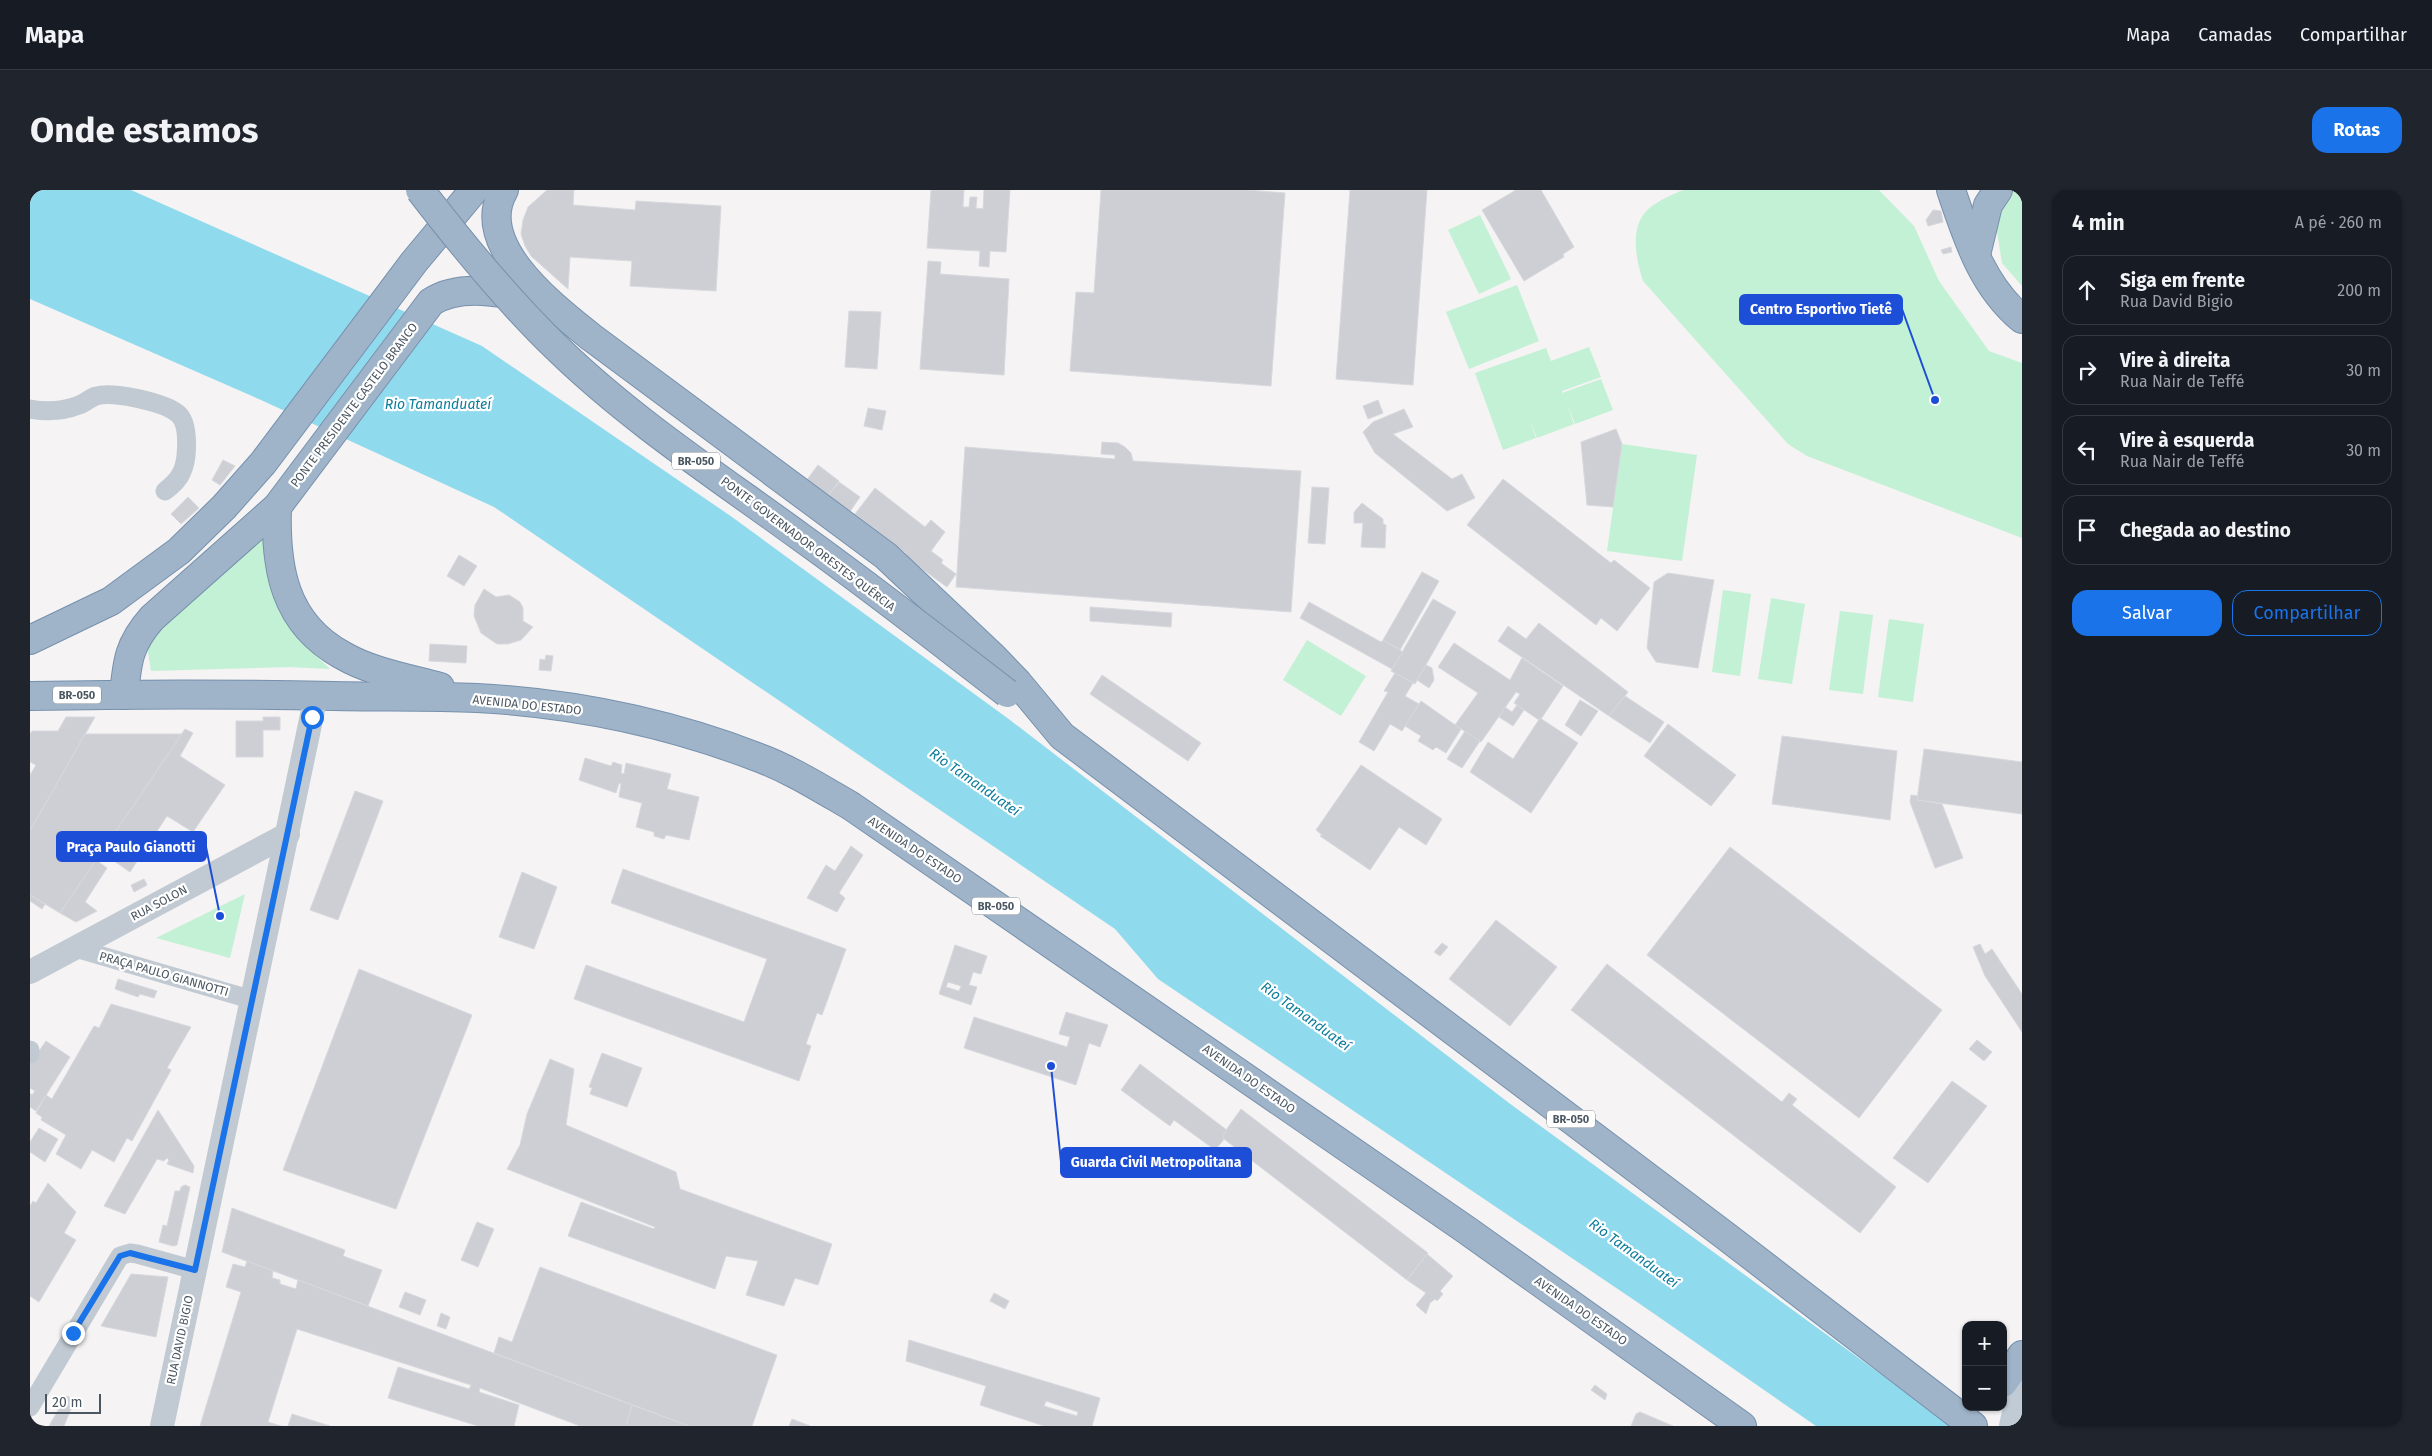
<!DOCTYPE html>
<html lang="pt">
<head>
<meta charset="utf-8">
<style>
  body { margin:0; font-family:"Fira Sans",sans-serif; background:#20242c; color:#f1f3f6 }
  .controls { position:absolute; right:15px; bottom:15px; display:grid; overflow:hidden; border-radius:10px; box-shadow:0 1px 4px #0004 }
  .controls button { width:45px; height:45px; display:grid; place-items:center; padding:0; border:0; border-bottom:1px solid #363941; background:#171b24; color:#f1f3f6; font:25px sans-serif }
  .scale { position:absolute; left:15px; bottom:12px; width:56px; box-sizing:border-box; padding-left:5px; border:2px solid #4a5661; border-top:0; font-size:14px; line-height:18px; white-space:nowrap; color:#4a5661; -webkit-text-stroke:4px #fff; paint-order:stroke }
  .stop { position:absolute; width:15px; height:15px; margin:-11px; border:4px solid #1a73e8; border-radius:50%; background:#fff }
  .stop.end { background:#1a73e8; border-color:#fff; box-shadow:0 1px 5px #0008 }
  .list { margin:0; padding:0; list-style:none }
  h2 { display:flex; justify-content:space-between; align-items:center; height:65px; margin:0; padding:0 20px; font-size:21px }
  h2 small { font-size:16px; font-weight:400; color:#9ea1a6 }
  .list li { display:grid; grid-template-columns:32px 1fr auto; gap:15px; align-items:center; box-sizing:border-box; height:70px; margin:0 10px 10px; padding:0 10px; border:1px solid #363941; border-radius:15px }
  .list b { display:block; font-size:19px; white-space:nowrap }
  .list p { margin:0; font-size:16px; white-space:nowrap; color:#9ea1a6 }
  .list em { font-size:16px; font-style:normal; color:#9ea1a6 }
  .actions { display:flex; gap:10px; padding:15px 20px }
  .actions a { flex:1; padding:11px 0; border:1px solid #1a73e8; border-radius:15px; text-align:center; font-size:18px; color:#1a73e8 }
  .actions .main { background:#1a73e8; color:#fff }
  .icon { flex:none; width:28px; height:28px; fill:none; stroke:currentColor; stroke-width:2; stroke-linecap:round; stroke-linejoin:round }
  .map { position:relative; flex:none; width:1992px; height:1236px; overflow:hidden; border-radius:15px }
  header { display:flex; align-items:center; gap:30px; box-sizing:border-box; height:70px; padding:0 25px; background:#171b24; border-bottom:1px solid #363941 }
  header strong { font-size:24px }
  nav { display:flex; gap:28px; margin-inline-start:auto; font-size:18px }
  .intro { display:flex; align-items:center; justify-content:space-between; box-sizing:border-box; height:120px; padding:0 30px }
  h1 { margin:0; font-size:35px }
  .button { padding:12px 22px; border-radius:15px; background:#1a73e8; color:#fff; font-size:18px; font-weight:700 }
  main { display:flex; gap:30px; padding:0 30px }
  aside { flex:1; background:#171b24; border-radius:15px; box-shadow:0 1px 4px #0004 }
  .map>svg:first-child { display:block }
  .green { fill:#c3f1d5 }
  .water { fill:#90daee }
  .building { fill:#cdcfd5; stroke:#d7d9de; fill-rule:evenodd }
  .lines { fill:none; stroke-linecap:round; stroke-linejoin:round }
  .trunk-casing { stroke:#7690ad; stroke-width:30 }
  .minor { stroke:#c1cad2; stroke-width:19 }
  .tertiary { stroke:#c1cad2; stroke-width:24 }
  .secondary { stroke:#c1cbd6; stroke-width:28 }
  .trunk { stroke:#9fb4c9; stroke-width:28 }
  .trunk-bridge-casing { stroke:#7690ad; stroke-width:30; stroke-linecap:butt }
  .trunk-bridge { stroke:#9fb4c9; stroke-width:28 }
  .route { stroke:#1a73e8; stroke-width:6 }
  .labels { text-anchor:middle; stroke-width:4.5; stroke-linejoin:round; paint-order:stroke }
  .shield { fill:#fff; stroke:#808990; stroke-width:1 }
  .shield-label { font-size:11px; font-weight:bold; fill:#4a5661 }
  .street-label { font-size:12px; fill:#4a5661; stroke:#fff }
  .water-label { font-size:14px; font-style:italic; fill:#0c7c9b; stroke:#fff }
  .leader { fill:none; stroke:#1d4ed8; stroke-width:2 }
  .callout-dot { fill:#1d4ed8; stroke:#fff; stroke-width:2 }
  .callout { fill:#1d4ed8; stroke:#1d4ed8; stroke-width:2 }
  .callout-label { font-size:14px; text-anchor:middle; font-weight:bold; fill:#fff }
</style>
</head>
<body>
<header>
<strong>Mapa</strong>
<nav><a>Mapa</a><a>Camadas</a><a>Compartilhar</a></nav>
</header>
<div class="intro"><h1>Onde estamos</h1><a class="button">Rotas</a></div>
<main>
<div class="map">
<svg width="1992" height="1236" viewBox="0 0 1992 1236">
  <rect width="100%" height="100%" fill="#f5f3f3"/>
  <g class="green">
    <path d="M1653,0H1849L1884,36L1909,91L1959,161L1992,173V348L1777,266L1758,254L1613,91C1605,67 1598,30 1625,14C1634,8 1644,4 1653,0Z"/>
    <polygon points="1982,0 1992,0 1992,96 1972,73 1967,42 1970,15"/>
    <polygon points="1450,25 1481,89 1449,104 1418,40"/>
    <polygon points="1487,95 1509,151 1439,179 1416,122"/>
    <polygon points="1559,157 1571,187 1532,201 1532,203 1571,189 1583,220 1545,234 1536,211 1544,234 1507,248 1499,229 1506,248 1473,260 1445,183 1516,158 1521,171"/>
    <polygon points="1592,254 1667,265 1652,371 1577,361"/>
    <path d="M237,340C235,408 252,433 300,479L260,477L121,481L118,462L120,445Z"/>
    <polygon points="1693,400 1721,404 1710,486 1682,482"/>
    <polygon points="1741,408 1775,414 1762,494 1728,489"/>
    <polygon points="1810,421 1843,425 1833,504 1799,500"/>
    <polygon points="1859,429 1894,434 1883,512 1848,507"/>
    <polygon points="1277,450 1336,486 1311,526 1253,490"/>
    <polygon points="215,704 200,768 126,748"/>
  </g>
  <polygon class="water" points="0,0 101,0 452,156 702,327 980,530 1479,913 1922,1236 1786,1236 1610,1114 1128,789 1085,739 464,317 231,210 0,109"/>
  <g class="building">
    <polygon points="517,0 544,0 543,15 605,20 606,11 691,16 686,101 600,96 602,71 540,67 538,99 501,66 495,56 491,44 493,30 498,17"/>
    <polygon points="901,0 934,0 933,17 939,17 940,7 947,7 946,18 953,19 954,0 980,0 976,62 960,61 959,77 949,76 950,61 897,58"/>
    <polygon points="1071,0 1217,0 1255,3 1241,196 1040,181 1046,102 1064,103"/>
    <polygon points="1320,0 1397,0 1383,195 1306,189"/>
    <polygon points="1486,0 1511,0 1544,57 1533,64 1534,67 1494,91 1452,20"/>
    <polygon points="1903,20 1911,21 1913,32 1898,36 1896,30"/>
    <polygon points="1921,57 1922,62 1913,64 1911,60"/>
    <polygon points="898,71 911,72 910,84 979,89 974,185 890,179"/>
    <polygon points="819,121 851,122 847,179 815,177"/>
    <polygon points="1348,210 1353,223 1338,229 1333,216"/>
    <polygon points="838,218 856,221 852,240 834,236"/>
    <polygon points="1374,219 1383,237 1363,244 1422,289 1432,284 1445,308 1417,321 1345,263 1333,242 1343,232"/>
    <polygon points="1586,239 1592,254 1583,317 1557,315 1551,252"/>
    <polygon points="1072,252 1088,253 1095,257 1101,263 1103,271 1271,281 1261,422 926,397 935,257 1085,269 1085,265 1071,264"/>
    <polygon points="193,270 205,276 190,295 182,290"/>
    <polygon points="788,275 809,291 797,307 776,291"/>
    <polygon points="1473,289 1581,373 1584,370 1620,398 1587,441 1571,428 1566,435 1437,335"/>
    <polygon points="809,292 830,307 819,323 797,307"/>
    <polygon points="1282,297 1299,298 1295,354 1278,353"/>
    <polygon points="845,298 895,337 901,330 915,342 901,361 913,370 911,373 926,384 917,397 874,366 876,363 825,324"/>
    <polygon points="158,307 169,318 151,334 141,324"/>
    <polygon points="1332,313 1353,329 1353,334 1356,335 1355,358 1331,357 1333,333 1324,333 1324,322"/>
    <polygon points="429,365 447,376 434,396 417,386"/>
    <polygon points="1392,382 1409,391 1370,460 1353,450"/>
    <polygon points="1638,383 1684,390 1668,478 1626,472 1617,458 1624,392"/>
    <polygon points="454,399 466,407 479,405 490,412 493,418 493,431 503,437 491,450 478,454 467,454 451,443 444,426 445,415"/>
    <polygon points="1403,409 1426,422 1385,494 1361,481"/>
    <polygon points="1279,412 1351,452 1353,450 1373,462 1362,479 1270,428"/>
    <polygon points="1060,417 1142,423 1141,437 1060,431"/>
    <polygon points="1509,433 1598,502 1579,526 1468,451 1478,436 1496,449"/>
    <polygon points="1424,453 1480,490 1492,468 1533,496 1511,529 1509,530 1484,513 1490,504 1486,502 1451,552 1425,535 1448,503 1408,477"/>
    <polygon points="400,454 437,456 436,473 399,471"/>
    <polygon points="516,465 523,466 521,481 509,480 510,469 515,470"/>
    <polygon points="1396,475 1402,478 1404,490 1399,498 1387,490"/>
    <polygon points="1365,483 1383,493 1375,506 1389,514 1372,541 1360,534 1344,561 1329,552 1358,502 1354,501"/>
    <polygon points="1072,485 1171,553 1158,571 1060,504"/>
    <polygon points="1595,506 1634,532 1620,553 1579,526"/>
    <polygon points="1550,510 1568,521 1551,546 1535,535"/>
    <polygon points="1391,511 1431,539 1416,563 1406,557 1403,560 1388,551 1391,546 1375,536"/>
    <polygon points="1487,515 1494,520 1483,536 1469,527 1475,517 1482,522"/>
    <polygon points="36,527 65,527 0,641 0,585 6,575 0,572 0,544 2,541 28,541"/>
    <polygon points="233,527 250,527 250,540 233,540 233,567 206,567 206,531 233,531"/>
    <polygon points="1510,528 1548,553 1501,623 1440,582 1458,552 1483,569"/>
    <polygon points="1638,534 1706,585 1681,616 1614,566"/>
    <polygon points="155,539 163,543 150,566 195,595 163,642 137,626 100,682 71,662"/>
    <polygon points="1435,541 1450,551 1432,578 1417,569"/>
    <polygon points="55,544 152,544 30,723 0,705 0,641"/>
    <polygon points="1752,546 1867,561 1860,630 1742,614"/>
    <polygon points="1894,559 1992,572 1992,624 1887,610"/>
    <polygon points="555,568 581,576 583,572 592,575 591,583 594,584 596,573 641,584 637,599 669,607 659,650 636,645 634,649 624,646 624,642 606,637 612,613 589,607 591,594 589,593 586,603 549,590"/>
    <polygon points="1331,575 1412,629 1396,655 1369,637 1340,680 1290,646 1292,645 1286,640"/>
    <polygon points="325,601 353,611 308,730 280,720"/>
    <polygon points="1881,605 1888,606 1887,610 1912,614 1933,668 1905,678 1880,612"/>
    <polygon points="821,656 833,665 809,703 815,708 807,722 777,708 796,675 805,681"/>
    <polygon points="1700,657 1912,820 1829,928 1617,765"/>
    <polygon points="66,670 77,678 55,712 67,721 46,732 30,723"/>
    <polygon points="593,679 816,759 792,825 787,823 776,854 781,856 769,891 544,809 556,775 714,832 737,769 581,713"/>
    <polygon points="492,682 527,697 504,759 469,747"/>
    <polygon points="114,689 117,695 104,702 101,695"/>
    <polygon points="0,705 15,714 12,719 0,711"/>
    <polygon points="1466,730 1527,777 1480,836 1419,789"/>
    <polygon points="1412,753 1418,757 1410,766 1404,762"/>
    <polygon points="1950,754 1955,764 1962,759 1992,804 1992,842 1955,786 1943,757"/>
    <path d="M925,755L957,766L951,784L943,782L939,795L947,797L941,815L909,804ZM918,792L931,796L929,801L916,797Z"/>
    <polygon points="1577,774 1752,912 1759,903 1767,909 1762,915 1866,997 1830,1043 1541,820"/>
    <polygon points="329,779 442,825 366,1019 253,980"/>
    <polygon points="88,789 127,801 124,808 110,804 108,807 85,799"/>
    <polygon points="81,814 161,837 137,878 141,880 102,951 97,948 84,972 62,960 51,979 26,964 36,945 11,930 12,927 6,923 16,905 22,909 64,836 69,838"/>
    <polygon points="1036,822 1078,835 1070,857 1059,853 1046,895 934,858 944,827 1037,857 1040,847 1029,844"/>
    <polygon points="1947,850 1962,862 1954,871 1939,859"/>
    <polygon points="16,851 40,867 6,921 0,917 0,903 2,905 5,901 0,898 0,874"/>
    <polygon points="572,863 612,878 597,917 560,904 562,898 559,897"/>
    <polygon points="520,869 544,879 536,935 646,982 650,999 802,1054 788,1095 765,1088 754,1116 716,1105 728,1071 696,1066 685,1099 538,1046 551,1012 624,1039 625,1037 477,979 490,955 497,924"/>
    <polygon points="1110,874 1198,941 1193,947 1195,948 1185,960 1144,930 1140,936 1091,900"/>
    <polygon points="1922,891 1957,916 1898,993 1863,968"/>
    <polygon points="1211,919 1398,1063 1377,1090 1194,949 1193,947 1196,940"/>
    <polygon points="128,920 164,976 163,983 137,974 139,970 137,968 134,971 127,969 95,1024 74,1016"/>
    <polygon points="9,938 28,949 15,972 0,962 0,952"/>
    <polygon points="18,993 46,1022 34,1043 46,1050 9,1112 0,1106 0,1016 3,1011 6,1013"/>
    <polygon points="155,995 160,997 147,1055 143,1056 129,1052 133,1035 137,1036 145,1001 150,1001 151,997"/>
    <polygon points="202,1018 315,1060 313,1066 352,1080 338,1116 192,1062"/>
    <polygon points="447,1032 464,1039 448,1077 431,1070"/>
    <polygon points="1397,1064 1423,1086 1410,1101 1413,1104 1407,1111 1405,1109 1400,1113 1396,1124 1386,1115 1396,1103 1377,1090"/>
    <polygon points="217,1071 243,1081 242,1088 250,1090 250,1094 266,1099 268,1090 602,1215 596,1236 550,1236 450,1198 449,1202 489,1215 484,1236 448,1236 358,1208 368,1177 439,1199 441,1195 267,1139 238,1232 251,1236 170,1236 211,1102 196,1097 203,1074 215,1077"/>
    <polygon points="510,1077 747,1165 722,1236 659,1236 464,1163 469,1147 482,1152"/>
    <polygon points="101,1084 138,1087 126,1147 71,1136"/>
    <polygon points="375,1102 396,1110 390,1125 369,1117"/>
    <polygon points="964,1103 979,1111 975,1119 960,1111"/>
    <polygon points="411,1123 420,1127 416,1139 407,1136"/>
    <path d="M879,1150L1070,1208L1062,1236H1014L950,1215L956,1196L876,1171ZM1016,1211L1048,1222L1047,1226L1014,1216Z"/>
    <polygon points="1565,1195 1577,1204 1575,1210 1561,1200"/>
    <polygon points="36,1206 45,1209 34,1236 19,1236"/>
    <polygon points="602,1215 659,1236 596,1236"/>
    <polygon points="1610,1222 1643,1236 1601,1236 1606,1224"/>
    <polygon points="262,1224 300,1236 258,1236"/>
    <polygon points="762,1229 780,1236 759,1236"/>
  </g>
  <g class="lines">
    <defs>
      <g id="trunk">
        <path d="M474,0C441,55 525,118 561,147L856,366L963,467L988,493L1032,546L1693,1044L1943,1236"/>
        <path d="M1921,0C1937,47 1952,96 1992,129"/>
        <polyline points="1946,65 1958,15 1968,0"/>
        <path d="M247,317C245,378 254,433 312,465C341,482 377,488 410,497"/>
        <polyline points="0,450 81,411 149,361 194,317 233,273 384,72 444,0"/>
        <path d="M94,505C97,471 99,454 122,428L247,317L401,112C427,95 462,101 491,106"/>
        <path d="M0,506C101,504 203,504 304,506C352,507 400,506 447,508C542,513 639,533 727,567C760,579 790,598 821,616L1435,1039L1712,1236"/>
        <polyline points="1973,1193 1992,1165"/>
      </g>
    </defs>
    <use href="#trunk" class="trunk-casing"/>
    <g class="minor">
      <path d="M0,219C16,222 34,221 49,215C55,213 60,208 66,206C83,201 133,212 147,223C158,231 157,254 156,266C154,283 148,291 135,301"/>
      <polyline points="45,758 223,810"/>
      <polyline points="0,860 0,864"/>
      <polyline points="0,1217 90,1066 100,1063 107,1064 165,1080"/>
    </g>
    <g class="tertiary">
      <polyline points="0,782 258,644"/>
      <polyline points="132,1236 286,506"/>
    </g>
    <polyline class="secondary" points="1983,1236 1992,1196"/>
    <use href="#trunk" class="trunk"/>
    <defs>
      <path id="trunk-bridge" d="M390,0C433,56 477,110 528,159C601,230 690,288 772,348C842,398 909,451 977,503"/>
    </defs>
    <use href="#trunk-bridge" class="trunk-bridge-casing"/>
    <use href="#trunk-bridge" class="trunk-bridge"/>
  </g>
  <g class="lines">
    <polyline class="route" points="43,1143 90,1066 100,1063 165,1080 282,527"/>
  </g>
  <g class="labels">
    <g class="shield">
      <rect x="642" y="262.5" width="48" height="17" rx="4"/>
      <rect x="23" y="496.5" width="48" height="17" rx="4"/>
      <rect x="942" y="707.5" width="48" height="17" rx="4"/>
      <rect x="1517" y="920.5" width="48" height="17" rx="4"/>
    </g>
    <g class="shield-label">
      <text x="666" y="275">BR-050</text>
      <text x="47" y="509">BR-050</text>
      <text x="966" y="720">BR-050</text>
      <text x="1541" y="933">BR-050</text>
    </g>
    <g class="street-label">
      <text transform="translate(324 215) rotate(-53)" y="4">PONTE PRESIDENTE CASTELO BRANCO</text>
      <text transform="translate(778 354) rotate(37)" y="4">PONTE GOVERNADOR ORESTES QUÉRCIA</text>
      <text transform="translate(497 515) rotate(6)" y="4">AVENIDA DO ESTADO</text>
      <text transform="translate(885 660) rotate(34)" y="4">AVENIDA DO ESTADO</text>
      <text transform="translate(129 713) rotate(-28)" y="4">RUA SOLON</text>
      <text transform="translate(134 784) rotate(16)" y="4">PRAÇA PAULO GIANNOTTI</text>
      <text transform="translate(1219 889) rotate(35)" y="4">AVENIDA DO ESTADO</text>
      <text transform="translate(1551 1121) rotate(35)" y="4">AVENIDA DO ESTADO</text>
      <text transform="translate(150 1150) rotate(-78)" y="4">RUA DAVID BIGIO</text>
    </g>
    <g class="water-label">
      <text x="408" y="219">Rio Tamanduateí</text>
      <text transform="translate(945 592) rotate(35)" y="5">Rio Tamanduateí</text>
      <text transform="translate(1276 826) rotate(36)" y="5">Rio Tamanduateí</text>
      <text transform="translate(1604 1063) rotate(36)" y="5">Rio Tamanduateí</text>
    </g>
  </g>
  <path class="leader" d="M1905 210L1872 119M190 726L176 657M1021 876L1031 972"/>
  <g class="callout-dot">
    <circle cx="1905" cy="210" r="5"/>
    <circle cx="190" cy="726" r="5"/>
    <circle cx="1021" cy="876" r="5"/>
  </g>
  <g class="callout">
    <rect x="1710" y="105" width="162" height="29" rx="5"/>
    <rect x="27" y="642" width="149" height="29" rx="5"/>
    <rect x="1031" y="958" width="190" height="29" rx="5"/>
  </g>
  <g class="callout-label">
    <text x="1791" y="124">Centro Esportivo Tietê</text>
    <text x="101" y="662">Praça Paulo Gianotti</text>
    <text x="1126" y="977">Guarda Civil Metropolitana</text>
  </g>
</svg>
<div class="controls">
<button>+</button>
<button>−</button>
</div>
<div class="scale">20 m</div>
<div class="stop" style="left:282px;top:527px"></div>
<div class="stop end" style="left:43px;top:1143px"></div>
</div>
<aside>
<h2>4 min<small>A pé · 260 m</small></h2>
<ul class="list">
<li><svg class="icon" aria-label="ahead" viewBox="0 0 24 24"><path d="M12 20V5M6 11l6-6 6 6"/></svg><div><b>Siga em frente</b><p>Rua David Bigio</p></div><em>200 m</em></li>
<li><svg class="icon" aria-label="right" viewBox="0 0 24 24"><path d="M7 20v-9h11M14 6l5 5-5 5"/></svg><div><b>Vire à direita</b><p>Rua Nair de Teffé</p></div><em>30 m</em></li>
<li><svg class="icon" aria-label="left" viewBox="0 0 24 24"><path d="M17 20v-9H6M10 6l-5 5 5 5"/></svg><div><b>Vire à esquerda</b><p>Rua Nair de Teffé</p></div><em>30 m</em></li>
<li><svg class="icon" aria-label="arrive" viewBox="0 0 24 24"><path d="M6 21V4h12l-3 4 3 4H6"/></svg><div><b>Chegada ao destino</b></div></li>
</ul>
<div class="actions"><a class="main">Salvar</a><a>Compartilhar</a></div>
</aside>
</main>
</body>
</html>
